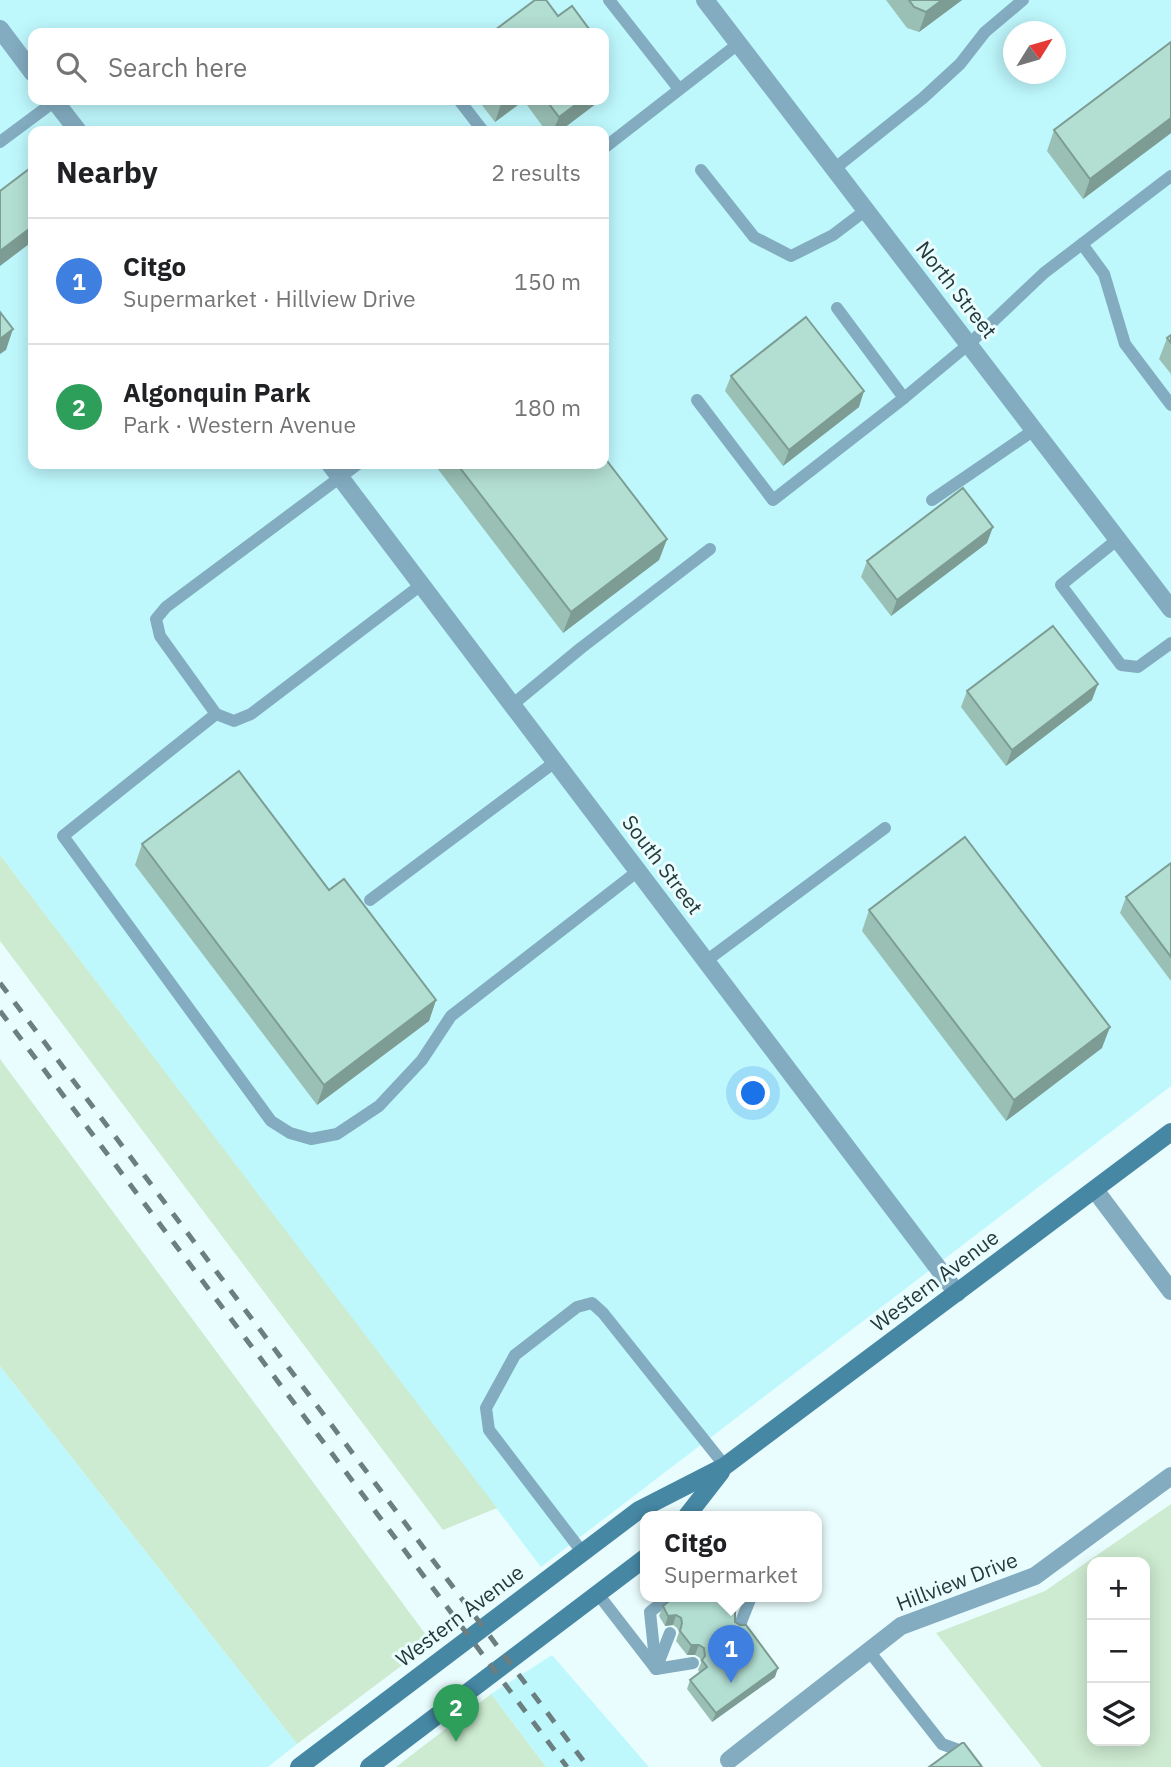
<!DOCTYPE html>
<html lang="en">
<head>
<meta charset="utf-8">
<style>
  body { margin:0; font-family:"IBM Plex Sans",sans-serif; background:#f2f2f2; color:#202124 }
  .controls { position:absolute; right:21px; bottom:21px; display:grid; overflow:hidden; border-radius:14px; box-shadow:0 4px 18px #0003 }
  .controls button { width:63px; height:63px; display:grid; place-items:center; padding:0; border:0; border-bottom:2px solid #e0e0e0; background:#fff; color:#202124; font:35px sans-serif }
  .compass { position:absolute; left:1003px; top:21px; width:63px; height:63px; border-radius:50%; background:#fff; box-shadow:0 4px 18px #0003; rotate:53deg }
  .you { position:absolute; left:754px; top:1094px; width:24px; height:24px; margin:-18px; border:5px solid #fff; border-radius:50%; background:#1a73e8; box-shadow:0 0 0 10px #1a73e833 }
  .badge { display:grid; place-items:center; width:46px; height:46px; border-radius:50%; background:#75522b; color:#fff; font-size:23px; font-weight:700 }
  .pin { position:absolute; translate:-50% -58px; filter:drop-shadow(0 2px 4px #0008) }
  .pin::after { content:''; position:absolute; top:37px; width:24px; height:21px; background:inherit; clip-path:polygon(0 0,100% 0,50% 100%) }
  .popup { position:absolute; left:640px; top:1511px; width:182px; height:91px; box-sizing:border-box; display:grid; place-content:center; border-radius:14px; background:#fff; filter:drop-shadow(0 2px 5px #0005); font-size:23px; white-space:nowrap; color:#757577 }
  .popup b { font-size:26px; color:#202124 }
  .popup::after { content:''; position:absolute; left:50%; top:100%; margin-left:-14px; border:14px solid transparent; border-top-color:#fff }
  .list { margin:0; padding:0; list-style:none }
  h2 { display:flex; justify-content:space-between; align-items:center; height:91px; margin:0; padding:0 28px; font-size:30px }
  h2 small { font-size:23px; font-weight:400; color:#757577 }
  .list li { display:grid; grid-template-columns:46px 1fr auto; gap:21px; align-items:center; box-sizing:border-box; height:126px; padding:0 28px; border-top:2px solid #e0e0e0 }
  .list b { display:block; font-size:26px; white-space:nowrap }
  .list p { margin:0; font-size:23px; white-space:nowrap; color:#757577 }
  .list em { font-size:23px; font-style:normal; color:#757577 }
  .icon { flex:none; width:38px; height:38px; fill:none; stroke:currentColor; stroke-width:2; stroke-linecap:round; stroke-linejoin:round }
  .map { position:relative; flex:none; width:1171px; height:1767px; overflow:hidden }
  .search { position:absolute; background:#fff; box-shadow:0 4px 18px #0003; left:28px; top:28px; width:581px; height:77px; display:flex; align-items:center; gap:18px; box-sizing:border-box; padding:0 24px; border-radius:14px; color:#757577; font-size:26px }
  .panel { position:absolute; background:#fff; box-shadow:0 4px 18px #0003; left:28px; top:126px; width:581px; height:343px; border-radius:14px }
  .map>svg:first-child { display:block }
  .built { fill:#bef8fd; fill-rule:evenodd }
  .green { fill:#cdebd0; fill-rule:evenodd }
  .lines { fill:none; stroke-linecap:round; stroke-linejoin:round }
  .lane { stroke:#83acc0; stroke-width:12 }
  .street { stroke:#83acc0; stroke-width:18 }
  .secondary { stroke:#4687a4; stroke-width:18 }
  .rail { stroke:#6b7e80; stroke-width:5; stroke-dasharray:12 12; stroke-linecap:butt }
  .wall { fill:#9ac0b5 }
  .shaded-wall { fill:#7d9c93 }
  .building { fill:#b3dfd2; stroke:#7d9c93; stroke-width:2 }
  .labels { text-anchor:middle; stroke-width:6; stroke-linejoin:round; paint-order:stroke }
  .street-label { font-size:21px; fill:#25383a; stroke:#eafdfe }
</style>
</head>
<body>
<div class="map">
<svg width="1171" height="1767" viewBox="0 0 1171 1767">
  <rect width="100%" height="100%" fill="#eafdfe"/>
  <g class="built">
    <path d="M0,0H1171V1086L541,1567L0,855ZM1014,32H1056V74H1014ZM33,33H604V100H33ZM33,131H604V464H33Z"/>
    <polygon points="0,1366 297,1744 268,1767 0,1767"/>
    <polygon points="552,1655 649,1767 546,1767 491,1694"/>
  </g>
  <g class="green">
    <polygon points="0,855 497,1508 443,1530 0,941"/>
    <polygon points="0,1059 432,1643 297,1744 0,1366"/>
    <path d="M1171,1504V1767H1042L936,1633L1045,1591ZM1092,1562H1145V1741H1092Z"/>
    <polygon points="491,1694 546,1767 396,1767"/>
  </g>
  <g class="lines">
    <g class="lane">
      <polyline points="609,0 679,89"/>
      <polyline points="459,100 483,131"/>
      <polyline points="0,142 55,101"/>
      <polyline points="604,148 738,44"/>
      <polyline points="834,169 923,98 960,64 985,32 1023,0"/>
      <polyline points="701,170 754,237 791,256 833,235 866,210"/>
      <polyline points="1082,244 1104,274 1125,344 1171,405"/>
      <polyline points="837,308 904,398 969,344 1044,273 1171,176"/>
      <polyline points="697,400 773,500 904,398"/>
      <polyline points="358,464 166,607 156,619 160,636 216,714 234,721 251,714 421,585"/>
      <polyline points="932,500 1034,430"/>
      <polyline points="1118,539 1061,585 1121,665 1138,667 1171,643"/>
      <polyline points="512,705 581,648 710,549"/>
      <polyline points="216,714 63,836 271,1121 290,1133 311,1139 337,1134 379,1106 422,1060 451,1016 638,871"/>
      <polyline points="370,900 555,762"/>
      <polyline points="706,961 885,828"/>
      <polyline points="583,1553 489,1430 486,1408 515,1355 577,1307 592,1303 603,1313 725,1466"/>
      <polyline points="598,1594 656,1669"/>
      <polyline points="739,1627 751,1597"/>
      <polyline points="670,1633 656,1669 693,1663"/>
      <polyline points="869,1651 942,1744 964,1752 976,1767"/>
      <polyline points="656,1669 650,1612 669,1597"/>
    </g>
    <g class="street">
      <polyline points="705,0 1171,609"/>
      <polyline points="0,29 33,73"/>
      <polyline points="54,100 78,131"/>
      <polyline points="330,464 957,1293"/>
      <polyline points="1095,1190 1171,1291"/>
      <polyline points="729,1760 901,1626 1035,1576 1171,1476"/>
    </g>
    <g class="secondary">
      <polyline points="686,1517 721,1472"/>
      <polyline points="299,1767 639,1510 725,1466 1171,1132"/>
      <polyline points="369,1767 645,1558"/>
    </g>
    <g class="rail">
      <polyline points="0,983 588,1767"/>
      <polyline points="0,1011 567,1767"/>
    </g>
  </g>
  <g class="wall">
    <polygon points="886,0 962,0 919,32 907,28"/>
    <polygon points="1171,42 1171,133 1083,199 1047,151 1054,130"/>
    <polygon points="478,100 601,100 560,131 546,131 524,101 495,122"/>
    <polygon points="1171,335 1171,374 1159,359 1167,338"/>
    <polygon points="731,376 859,407 783,466 725,391"/>
    <polygon points="434,464 604,464 667,539 659,560 563,633"/>
    <polygon points="987,543 891,616 861,577 867,561"/>
    <polygon points="967,691 1092,700 1006,766 961,707"/>
    <polygon points="142,844 329,890 436,1000 429,1021 317,1105 135,865"/>
    <polygon points="1171,863 1171,981 1120,913 1126,897"/>
    <polygon points="869,910 1102,1048 1006,1121 862,931"/>
    <polygon points="663,1606 735,1622 775,1677 712,1722 687,1689 690,1680 700,1673 698,1670 701,1663 700,1658 695,1655 687,1655 676,1641 679,1632 677,1628 673,1625 665,1626 659,1616"/>
  </g>
  <g class="shaded-wall">
    <polygon points="942,0 962,0 919,32 926,12"/>
    <polygon points="505,100 524,100 495,122 502,101"/>
    <polygon points="582,100 601,100 560,131 553,131 559,117"/>
    <polygon points="1171,118 1171,133 1083,199 1090,179"/>
    <polygon points="33,226 33,241 0,266 0,251"/>
    <polygon points="13,329 6,350 0,354 0,339"/>
    <polygon points="864,391 859,407 783,466 789,450"/>
    <polygon points="993,527 987,543 891,616 897,600"/>
    <polygon points="667,539 659,560 563,633 571,612"/>
    <polygon points="1098,684 1092,700 1006,766 1012,750"/>
    <polygon points="436,1000 429,1021 317,1105 324,1085"/>
    <polygon points="1110,1027 1102,1048 1006,1121 1014,1100"/>
    <polygon points="676,1615 673,1625 665,1626 668,1616"/>
    <polygon points="691,1645 699,1645 695,1655 687,1655"/>
    <polygon points="778,1668 775,1677 712,1722 716,1713"/>
  </g>
  <g class="building">
    <polygon points="535,0 546,0 558,16 572,6 592,33 491,33"/>
    <polygon points="909,0 942,0 926,12 914,7"/>
    <polygon points="1171,42 1171,118 1090,179 1054,130"/>
    <polygon points="604,75 608,80 604,83"/>
    <polygon points="546,100 582,100 559,117"/>
    <polygon points="33,166 33,226 0,251 0,191"/>
    <polygon points="0,312 13,329 0,339"/>
    <polygon points="806,317 864,391 789,450 731,376"/>
    <polygon points="1171,335 1171,343 1167,338"/>
    <polygon points="604,457 667,539 571,612 457,464 604,464"/>
    <polygon points="963,488 993,527 897,600 867,561"/>
    <polygon points="1053,626 1098,684 1012,750 967,691"/>
    <polygon points="239,771 329,890 344,879 436,1000 324,1085 142,844"/>
    <polygon points="965,837 1110,1027 1014,1100 869,910"/>
    <polygon points="1171,863 1171,957 1126,897"/>
    <polygon points="674,1597 725,1597 735,1611 735,1622 740,1625 746,1625 778,1668 716,1713 690,1680 707,1667 702,1660 705,1656 704,1648 699,1645 691,1645 680,1631 682,1623 681,1618 676,1615 668,1616 663,1606"/>
    <polygon points="962,1743 964,1743 982,1767 929,1767"/>
  </g>
  <g class="labels">
    <g class="street-label">
      <text transform="translate(956 290) rotate(52)" y="7">North Street</text>
      <text transform="translate(662 865) rotate(53)" y="7">South Street</text>
      <text transform="translate(935 1281) rotate(-37)" y="7">Western Avenue</text>
      <text transform="translate(957 1582) rotate(-21)" y="7">Hillview Drive</text>
      <text transform="translate(460 1616) rotate(-37)" y="7">Western Avenue</text>
    </g>
  </g>
</svg>
<div class="controls">
<button>+</button>
<button>−</button>
<button><svg class="icon" aria-label="layers" viewBox="0 0 24 24"><path d="M12 4l9 5-9 5-9-5zM3 14l9 5 9-5"/></svg></button>
</div>
<svg class="compass" viewBox="-18 -18 36 36"><path d="M0-13l5 13h-10z" fill="#e53935"/><path d="M0 13l5-13h-10z" fill="#757577"/></svg>
<div class="you"></div>
<div class="pin badge" style="left:731px;top:1683px;background:#3f7fe0">1</div>
<div class="popup"><b>Citgo</b>Supermarket</div>
<div class="pin badge" style="left:456px;top:1742px;background:#2e9e5b">2</div>
<div class="search"><svg class="icon" aria-label="search" viewBox="0 0 24 24"><circle cx="10" cy="10" r="6"/><path d="M15 15l6 6"/></svg>Search here</div>
<section class="panel">
<h2>Nearby<small>2 results</small></h2>
<ul class="list">
<li><span class="badge" style="background:#3f7fe0">1</span><div><b>Citgo</b><p>Supermarket · Hillview Drive</p></div><em>150 m</em></li>
<li><span class="badge" style="background:#2e9e5b">2</span><div><b>Algonquin Park</b><p>Park · Western Avenue</p></div><em>180 m</em></li>
</ul>
</section>
</div>
</body>
</html>
